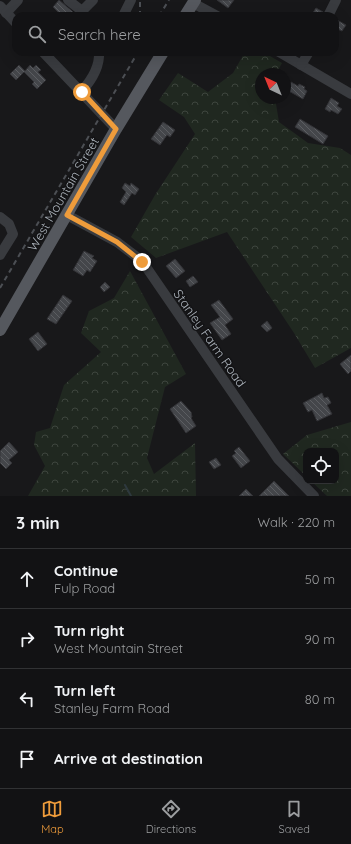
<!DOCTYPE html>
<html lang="en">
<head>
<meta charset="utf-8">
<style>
  body { margin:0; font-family:Quicksand,sans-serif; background:#1f2022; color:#f1f3f6 }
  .controls { position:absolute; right:12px; bottom:12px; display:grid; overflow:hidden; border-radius:8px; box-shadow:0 4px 16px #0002 }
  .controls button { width:36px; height:36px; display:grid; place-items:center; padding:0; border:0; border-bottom:1px solid #313234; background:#121214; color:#f1f3f6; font:20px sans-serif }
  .compass { position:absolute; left:255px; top:68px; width:36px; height:36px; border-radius:50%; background:#121214; box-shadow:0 4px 16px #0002; rotate:317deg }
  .stop { position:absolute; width:12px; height:12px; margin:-9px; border:3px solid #ef9c3b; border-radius:50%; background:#fff }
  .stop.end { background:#ef9c3b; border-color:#fff; box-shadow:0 1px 4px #0008 }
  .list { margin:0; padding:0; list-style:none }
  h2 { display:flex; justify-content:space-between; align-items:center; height:52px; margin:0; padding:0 16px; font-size:17px }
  h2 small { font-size:13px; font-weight:400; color:#9c9ea0 }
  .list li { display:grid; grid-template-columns:26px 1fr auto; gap:12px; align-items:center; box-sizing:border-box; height:60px; padding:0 16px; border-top:1px solid #313234 }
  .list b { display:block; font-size:15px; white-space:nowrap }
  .list p { margin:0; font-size:13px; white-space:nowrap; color:#9c9ea0 }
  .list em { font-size:13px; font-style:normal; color:#9c9ea0 }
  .icon { flex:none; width:22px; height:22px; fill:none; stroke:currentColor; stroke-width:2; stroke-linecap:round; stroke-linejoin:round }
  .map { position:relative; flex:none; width:351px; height:496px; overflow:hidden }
  .search { position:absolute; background:#121214; box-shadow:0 4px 16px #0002; left:12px; right:12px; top:12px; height:44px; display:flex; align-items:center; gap:10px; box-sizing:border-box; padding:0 14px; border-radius:12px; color:#9c9ea0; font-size:15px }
  .sheet { height:292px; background:#121214 }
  nav { display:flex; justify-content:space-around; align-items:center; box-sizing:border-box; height:56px; border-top:1px solid #313234; background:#121214; font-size:11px; color:#9c9ea0 }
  nav a { display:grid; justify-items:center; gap:2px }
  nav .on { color:#ef9c3b }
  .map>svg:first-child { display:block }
  .forest { fill:url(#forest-crowns) }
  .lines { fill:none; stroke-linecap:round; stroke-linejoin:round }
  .stream { stroke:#2e393e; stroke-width:2 }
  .building { fill:url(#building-back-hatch); stroke:#323236 }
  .minor { stroke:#393b3f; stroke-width:10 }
  .major { stroke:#55585e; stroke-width:12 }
  .rail { stroke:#4c4f54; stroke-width:2; stroke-dasharray:5 4; stroke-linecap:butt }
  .route { stroke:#ef9c3b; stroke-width:5 }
  .labels { text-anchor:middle; stroke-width:3; stroke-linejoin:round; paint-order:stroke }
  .street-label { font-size:13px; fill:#aab1b9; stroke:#131315 }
</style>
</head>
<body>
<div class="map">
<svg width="351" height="496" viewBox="0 0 351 496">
  <defs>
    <pattern id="forest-crowns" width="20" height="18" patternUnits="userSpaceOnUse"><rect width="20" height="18" fill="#202820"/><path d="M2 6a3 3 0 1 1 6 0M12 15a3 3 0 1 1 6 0" fill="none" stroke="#3e453e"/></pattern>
    <pattern id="building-back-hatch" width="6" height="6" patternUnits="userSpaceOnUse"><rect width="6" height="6" fill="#44464a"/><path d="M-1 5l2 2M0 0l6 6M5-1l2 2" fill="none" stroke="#5c5e62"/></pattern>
  </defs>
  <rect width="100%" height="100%" fill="#18181a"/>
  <g class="forest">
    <polygon points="245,52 263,52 282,63 276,74 261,74 261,98 275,98 279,122 308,143 340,148 351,155 351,348 315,368 294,333 227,232 156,258 131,237 155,195 195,134 184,117 159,100 178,73 208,92 233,73"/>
    <polygon points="130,271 186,374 165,387 147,458 154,474 195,443 196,496 28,496 45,466 34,445 36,432 50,428 64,385 101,352 81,333 89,311 114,298"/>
    <polygon points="351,422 351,496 327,496 311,481 336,481 336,451 306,451 306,476 283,454 307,435"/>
  </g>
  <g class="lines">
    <polyline class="stream" points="125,485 131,496"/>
  </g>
  <g class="building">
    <polygon points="59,0 73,12 70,16 55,16 58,12 53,7"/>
    <polygon points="217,0 234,0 228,8"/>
    <polygon points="316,8 323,12 322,16 311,16"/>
    <polygon points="337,20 346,25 342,31 335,28 335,23"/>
    <polygon points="19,65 25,71 30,65 33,68 36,65 41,70 38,72 46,80 37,89 32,84 34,82 24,72 16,80 10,74"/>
    <polygon points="291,82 298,86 299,84 305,87 304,89 307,91 303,99 287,90"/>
    <polygon points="331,98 339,103 337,106 342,109 338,114 331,110 330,112 325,109"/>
    <polygon points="300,119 328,136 323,144 295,127"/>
    <polygon points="163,122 175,130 170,137 167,135 160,145 151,139"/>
    <polygon points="125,183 130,186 131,183 139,189 135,195 132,193 124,205 120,202 126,192 122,188"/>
    <polygon points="84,251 94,256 92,258 97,261 90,272 87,270 83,276 73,270"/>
    <polygon points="175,259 185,271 176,278 166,266"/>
    <polygon points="193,276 198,282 190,287 186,281"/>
    <polygon points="105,282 110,287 104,292 100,287"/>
    <polygon points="63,295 72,301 56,324 47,319"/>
    <polygon points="219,300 233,319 225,325 231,334 222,340 210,323 220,317 211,305"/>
    <polygon points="267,321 272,328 267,332 261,326"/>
    <polygon points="38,332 47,344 38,351 29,339"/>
    <polygon points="351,355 351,371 348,374 340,364"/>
    <polygon points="322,393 324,398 328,397 331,403 327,405 332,414 317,421 312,410 308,412 303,403"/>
    <polygon points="181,401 191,412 192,417 191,418 196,426 186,433 170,409"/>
    <polygon points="9,442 18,452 9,460 12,463 6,469 0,463 0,451"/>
    <polygon points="239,447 250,461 241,468 232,456 236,453 234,451"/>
    <polygon points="216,458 221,465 214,469 209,462"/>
    <polygon points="274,481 289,496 259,496"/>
    <polygon points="246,489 253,496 239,496"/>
  </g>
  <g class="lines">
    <g class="minor">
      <polyline points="68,0 82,11 85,16"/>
      <polyline points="193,3 217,16"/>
      <polyline points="0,6 16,23"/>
      <polyline points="82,11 93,0"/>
      <polyline points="6,13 18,0"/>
      <polyline points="123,16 131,0"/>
      <polyline points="328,16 336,0"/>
      <polyline points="43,52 116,129"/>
      <polyline points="279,52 351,94"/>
      <polyline points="301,65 309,52"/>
      <path d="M81,92C91,81 100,67 99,52"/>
      <polyline points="67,215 117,242 142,261 278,459 314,496"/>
      <polyline points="0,217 9,224 13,234 0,255"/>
    </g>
    <g class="major">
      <polyline points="185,16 195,0"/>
      <polyline points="0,330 116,129 163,52"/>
    </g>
    <g class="rail">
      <polyline points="140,16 140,0"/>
      <polyline points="159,16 169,0"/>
      <polyline points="0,288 138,52"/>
    </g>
  </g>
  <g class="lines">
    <polyline class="route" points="82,92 116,129 67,215 117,242 142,262"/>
  </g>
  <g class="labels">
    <g class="street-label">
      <text transform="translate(63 194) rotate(-60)" y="5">West Mountain Street</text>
      <text transform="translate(210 338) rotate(55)" y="5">Stanley Farm Road</text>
    </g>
  </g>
</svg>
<div class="controls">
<button><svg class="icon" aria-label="locate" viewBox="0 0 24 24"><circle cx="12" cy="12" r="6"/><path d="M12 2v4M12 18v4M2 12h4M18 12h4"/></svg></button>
</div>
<svg class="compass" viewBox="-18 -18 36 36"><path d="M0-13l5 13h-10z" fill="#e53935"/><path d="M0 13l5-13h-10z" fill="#9c9ea0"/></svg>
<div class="stop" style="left:82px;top:92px"></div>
<div class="stop end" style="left:142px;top:262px"></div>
<div class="search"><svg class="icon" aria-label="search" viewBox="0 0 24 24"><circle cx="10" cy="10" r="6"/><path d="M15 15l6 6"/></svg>Search here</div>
</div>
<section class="sheet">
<h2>3 min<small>Walk · 220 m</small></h2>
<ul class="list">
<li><svg class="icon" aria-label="ahead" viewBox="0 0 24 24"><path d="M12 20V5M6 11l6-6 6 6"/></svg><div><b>Continue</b><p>Fulp Road</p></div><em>50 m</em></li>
<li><svg class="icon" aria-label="right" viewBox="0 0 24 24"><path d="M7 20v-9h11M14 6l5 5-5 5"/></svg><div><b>Turn right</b><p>West Mountain Street</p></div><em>90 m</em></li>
<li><svg class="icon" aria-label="left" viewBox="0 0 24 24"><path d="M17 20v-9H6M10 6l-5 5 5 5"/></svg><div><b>Turn left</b><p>Stanley Farm Road</p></div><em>80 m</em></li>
<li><svg class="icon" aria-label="arrive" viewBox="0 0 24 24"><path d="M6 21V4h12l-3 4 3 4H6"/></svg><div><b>Arrive at destination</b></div></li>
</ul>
</section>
<nav>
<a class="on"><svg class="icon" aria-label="map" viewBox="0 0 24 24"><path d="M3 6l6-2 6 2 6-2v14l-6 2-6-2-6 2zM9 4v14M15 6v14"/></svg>Map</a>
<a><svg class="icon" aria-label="directions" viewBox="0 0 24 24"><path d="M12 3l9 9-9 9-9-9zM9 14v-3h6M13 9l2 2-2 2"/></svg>Directions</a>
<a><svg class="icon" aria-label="saved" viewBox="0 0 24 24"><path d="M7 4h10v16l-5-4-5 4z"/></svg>Saved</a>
</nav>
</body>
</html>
